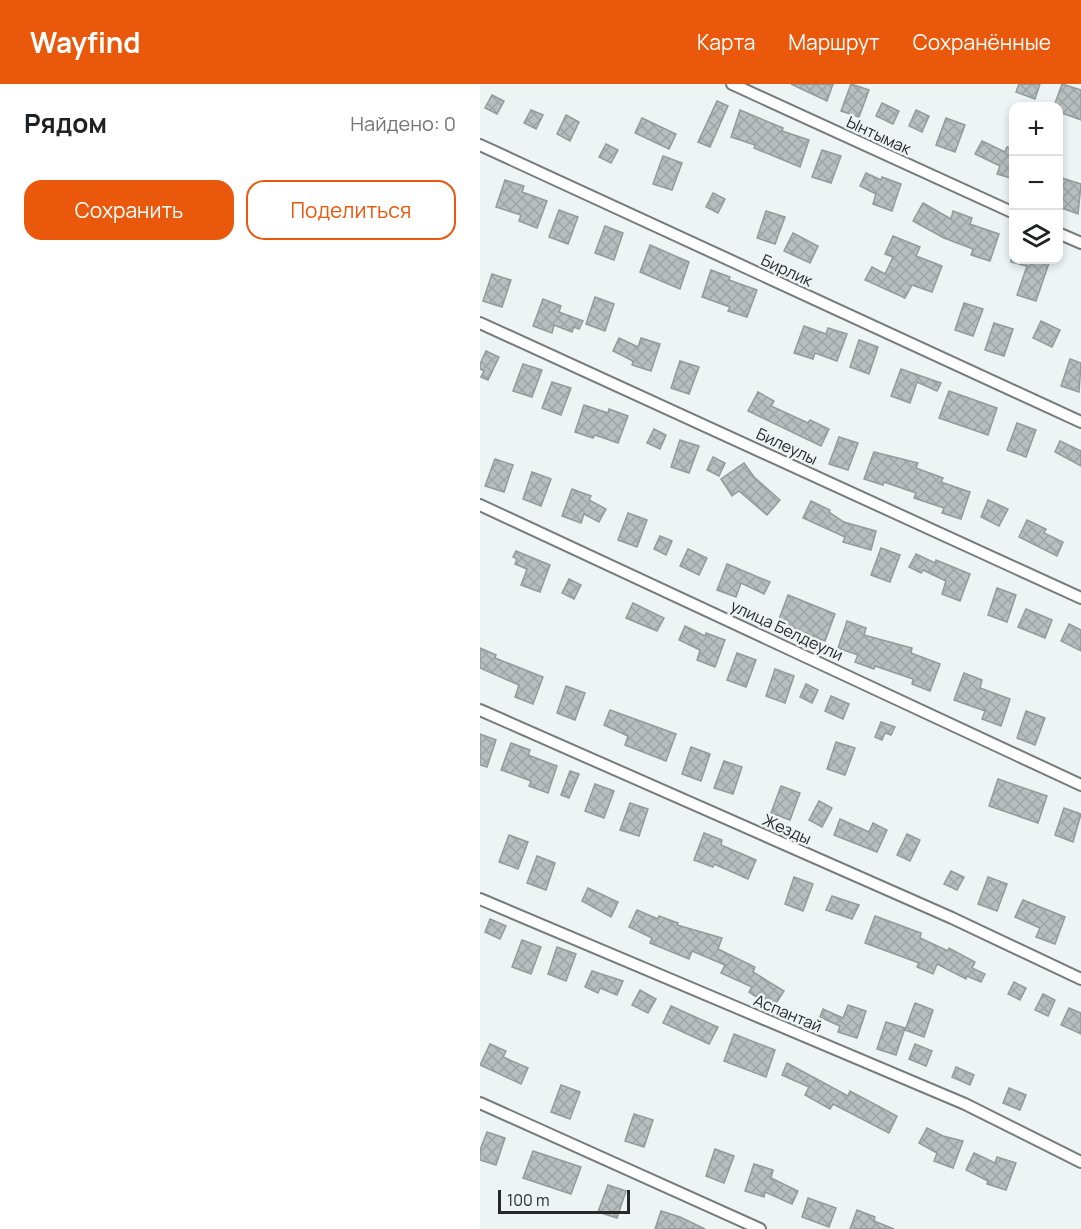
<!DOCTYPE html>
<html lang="ru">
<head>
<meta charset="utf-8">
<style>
  body { margin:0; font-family:Manrope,sans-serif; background:#f6f6f6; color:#202124 }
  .controls { position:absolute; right:18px; top:18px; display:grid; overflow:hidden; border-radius:12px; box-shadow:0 3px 9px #0003 }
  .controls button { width:54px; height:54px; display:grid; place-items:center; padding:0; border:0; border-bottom:2px solid #e0e0e0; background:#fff; color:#202124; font:30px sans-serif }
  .scale { position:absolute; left:18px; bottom:15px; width:132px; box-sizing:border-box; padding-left:6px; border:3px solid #272929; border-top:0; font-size:16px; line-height:21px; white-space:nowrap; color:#272929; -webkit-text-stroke:4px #edf4f3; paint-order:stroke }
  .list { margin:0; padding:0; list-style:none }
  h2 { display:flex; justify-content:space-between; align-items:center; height:78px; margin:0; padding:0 24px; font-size:26px }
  h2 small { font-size:20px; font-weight:400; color:#757577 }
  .actions { display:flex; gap:12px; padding:18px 24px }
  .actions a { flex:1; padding:14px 0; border:2px solid #ea580c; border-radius:18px; text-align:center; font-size:21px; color:#ea580c }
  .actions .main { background:#ea580c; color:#fff }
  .icon { flex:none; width:33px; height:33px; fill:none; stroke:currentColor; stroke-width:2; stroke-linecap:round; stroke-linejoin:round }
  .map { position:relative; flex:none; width:601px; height:1145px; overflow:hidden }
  header { display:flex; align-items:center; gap:36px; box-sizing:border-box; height:84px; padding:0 30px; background:#ea580c; color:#fff }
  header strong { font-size:28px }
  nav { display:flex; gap:33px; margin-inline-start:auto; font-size:21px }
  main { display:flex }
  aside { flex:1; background:#fff }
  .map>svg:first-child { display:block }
  .building { fill:url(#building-cross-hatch); stroke:#949a9c; stroke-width:1.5 }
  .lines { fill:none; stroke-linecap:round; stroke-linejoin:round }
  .street-casing { stroke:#767c7c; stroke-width:14 }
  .street { stroke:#fff; stroke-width:10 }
  .labels { text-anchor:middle; stroke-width:5; stroke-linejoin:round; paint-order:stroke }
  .street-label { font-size:16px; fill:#272929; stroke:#edf4f3 }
</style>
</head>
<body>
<header>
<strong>Wayfind</strong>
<nav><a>Карта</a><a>Маршрут</a><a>Сохранённые</a></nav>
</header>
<main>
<aside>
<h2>Рядом<small>Найдено: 0</small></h2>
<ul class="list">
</ul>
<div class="actions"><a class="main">Сохранить</a><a>Поделиться</a></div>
</aside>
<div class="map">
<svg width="601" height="1145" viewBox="0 0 601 1145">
  <defs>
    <pattern id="building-cross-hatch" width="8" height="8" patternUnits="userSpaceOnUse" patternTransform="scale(1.5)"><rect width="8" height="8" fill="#b8bec0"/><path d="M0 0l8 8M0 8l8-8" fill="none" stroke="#9ea3a5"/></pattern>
  </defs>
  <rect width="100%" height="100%" fill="#edf4f3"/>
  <g class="building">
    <polygon points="311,0 353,0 347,17"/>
    <polygon points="371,0 389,6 379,33 361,27"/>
    <polygon points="539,0 560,0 555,15 536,8"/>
    <polygon points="582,0 601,6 601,36 579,28 579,22 574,22"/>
    <polygon points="12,11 24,17 17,30 5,24"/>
    <polygon points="237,17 248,22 230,63 218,58"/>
    <polygon points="402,19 419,27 413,40 396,32"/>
    <polygon points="51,26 63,31 56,45 44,39"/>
    <polygon points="260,26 303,44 302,47 329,56 320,83 274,64 275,61 251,53"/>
    <polygon points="436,26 449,32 442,48 429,42"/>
    <polygon points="86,31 99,38 90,57 77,50"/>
    <polygon points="162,34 196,50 189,65 155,49"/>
    <polygon points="466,34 485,41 475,68 456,61"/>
    <polygon points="502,57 525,68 527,63 534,65 534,95 517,90 520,82 495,70"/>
    <polygon points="126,60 138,66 131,79 119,73"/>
    <polygon points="342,66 361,72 351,99 332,93"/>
    <polygon points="183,72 202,79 192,106 173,100"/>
    <polygon points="386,89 401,96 402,93 421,100 412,127 393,120 396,110 380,102"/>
    <polygon points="579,93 601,100 598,130 579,123"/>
    <polygon points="25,96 44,102 42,108 67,117 57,144 39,137 41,131 16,123"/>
    <polygon points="233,109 245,115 238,129 226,123"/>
    <polygon points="443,119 471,135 473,127 492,134 490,140 519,150 510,177 491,171 493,165 464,154 433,137"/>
    <polygon points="79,126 98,133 88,160 69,153"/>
    <polygon points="286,127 305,133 295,160 277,154"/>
    <polygon points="125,142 143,149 134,176 115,169"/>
    <polygon points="313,149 338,162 330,179 304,167"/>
    <polygon points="413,152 440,163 436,172 462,182 452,208 432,201 425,214 385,196 392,183 405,190 413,173 405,170"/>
    <polygon points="170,161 209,178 200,205 160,188"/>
    <polygon points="531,176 570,176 556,217 537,211 547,182 531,178"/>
    <polygon points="231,186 250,193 249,196 277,206 267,233 248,227 250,223 222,213"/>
    <polygon points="12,190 31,196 22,223 3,217"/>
    <polygon points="115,213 134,220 125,247 106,240"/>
    <polygon points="63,215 81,222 79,228 103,237 99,245 94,243 92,248 74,241 72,249 53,242"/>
    <polygon points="484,219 503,225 493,252 475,246"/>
    <polygon points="561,237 580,246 572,263 553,254"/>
    <polygon points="514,239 533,245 524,272 505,266"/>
    <polygon points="324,242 346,250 348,244 367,250 357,277 335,269 333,275 314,269"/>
    <polygon points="139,254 158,263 161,254 180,260 171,287 152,281 153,277 133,267"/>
    <polygon points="379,256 398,263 389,290 370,283"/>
    <polygon points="6,267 19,273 8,296 1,293 4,287 0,285 0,280"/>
    <polygon points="590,275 601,279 599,308 581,302"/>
    <polygon points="200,277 219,283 209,310 191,304"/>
    <polygon points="43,280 62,286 52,313 33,307"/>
    <polygon points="421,285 461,299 457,307 437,298 430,319 411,312"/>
    <polygon points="72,298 91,304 81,331 62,324"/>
    <polygon points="469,307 517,324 508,351 459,334"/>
    <polygon points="278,308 294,317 291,322 328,339 330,336 349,345 341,362 268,327"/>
    <polygon points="104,321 128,329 129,325 148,332 138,359 115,351 113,354 95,348"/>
    <polygon points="537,339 556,346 546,373 527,366"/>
    <polygon points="174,345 186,351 180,365 167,359"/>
    <polygon points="359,353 378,359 368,386 349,380"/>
    <polygon points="200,356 219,362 209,389 191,383"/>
    <polygon points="580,357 601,367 601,382 575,368"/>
    <polygon points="394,368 438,379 436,384 463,394 461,398 490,408 481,435 462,429 464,424 434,414 436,409 404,398 403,401 384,395"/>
    <polygon points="233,373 245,379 239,392 227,386"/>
    <polygon points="15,375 33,381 24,408 5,402"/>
    <polygon points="264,379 274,393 300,416 287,431 259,407 252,412 241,395"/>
    <polygon points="52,388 71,395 61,422 43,415"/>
    <polygon points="92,405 111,412 109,416 126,425 119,438 104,430 101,439 82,432"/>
    <polygon points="508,416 528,425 519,442 501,433"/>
    <polygon points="331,417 350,426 349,428 364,438 396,447 391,466 363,458 365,453 323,434"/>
    <polygon points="148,429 167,436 157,463 138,456"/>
    <polygon points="547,436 566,445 564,449 583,458 577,472 539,453"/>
    <polygon points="180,452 192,457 186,471 174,465"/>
    <polygon points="401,464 420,471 410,498 391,491"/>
    <polygon points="208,465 227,474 219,491 200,482"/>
    <polygon points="36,467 70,481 60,508 41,501 47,485 35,480 37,475 33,473"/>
    <polygon points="436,470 455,479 456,476 490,490 480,517 462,510 466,497 443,486 441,489 429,483"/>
    <polygon points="247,480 290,498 284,510 261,499 256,513 237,506"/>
    <polygon points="89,495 101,501 94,515 82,509"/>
    <polygon points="517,504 536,511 527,538 508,531"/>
    <polygon points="308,511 355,530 345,557 298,538"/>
    <polygon points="153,519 184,534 177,547 146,534"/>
    <polygon points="546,525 572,536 565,554 538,543"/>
    <polygon points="367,537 386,544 384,551 432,564 431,569 460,580 450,607 432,600 433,595 395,582 394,585 375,578 378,571 358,564"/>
    <polygon points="589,540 601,546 601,567 581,557"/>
    <polygon points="205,542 225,552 226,549 245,556 235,583 217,576 220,566 199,556"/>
    <polygon points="0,564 16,571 15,574 63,593 53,620 35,613 39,601 0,584"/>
    <polygon points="257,569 276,576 266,603 247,596"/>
    <polygon points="295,585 314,592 305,619 286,612"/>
    <polygon points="484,589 502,596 500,604 530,615 521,642 502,635 505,627 474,616"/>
    <polygon points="326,600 338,606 332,619 320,613"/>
    <polygon points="86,602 105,609 95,636 77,629"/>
    <polygon points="351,612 369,620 363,635 345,627"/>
    <polygon points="130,626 196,650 186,677 145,661 148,652 124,641"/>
    <polygon points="546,627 565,634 555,661 537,654"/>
    <polygon points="401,638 415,643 411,651 405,649 402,656 395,653"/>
    <polygon points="0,650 16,656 7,683 0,681"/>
    <polygon points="356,658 375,664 365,691 347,685"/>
    <polygon points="31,659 50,666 48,671 77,682 68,709 49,702 51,697 21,686"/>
    <polygon points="211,663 230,670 221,697 202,690"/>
    <polygon points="244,677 262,683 253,710 234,704"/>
    <polygon points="90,687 99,690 89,714 81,711"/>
    <polygon points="518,695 567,712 558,739 509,722"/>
    <polygon points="115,700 134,707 124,734 105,727"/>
    <polygon points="301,702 320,709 310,736 291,729"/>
    <polygon points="339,717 352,724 342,743 329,736"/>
    <polygon points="150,719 168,725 159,752 140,746"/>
    <polygon points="584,724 601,730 593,758 575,751"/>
    <polygon points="360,735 389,748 393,739 407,746 397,768 354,751"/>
    <polygon points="224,749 242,756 241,761 276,776 268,795 234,780 233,783 214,776"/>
    <polygon points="427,750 440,756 430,777 417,771"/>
    <polygon points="29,751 48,758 38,785 19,778"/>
    <polygon points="57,772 75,779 66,806 47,799"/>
    <polygon points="471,787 484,793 477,806 464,800"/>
    <polygon points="314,793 333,800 323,827 305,820"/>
    <polygon points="508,793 527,800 517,827 498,820"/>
    <polygon points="108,804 138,818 131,833 102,817"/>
    <polygon points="352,812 379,821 372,835 346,826"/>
    <polygon points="543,816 585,833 575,860 556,853 560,844 535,833"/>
    <polygon points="157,826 178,835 179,832 198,839 197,841 242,854 238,865 275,883 273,888 304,907 293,924 269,908 272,903 241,889 245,881 212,867 209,875 170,859 172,854 149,843"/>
    <polygon points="395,832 441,849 440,854 468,867 469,864 495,878 492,884 505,890 501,898 487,892 486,895 457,880 453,890 437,883 439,879 385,859"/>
    <polygon points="10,835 26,842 20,855 5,848"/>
    <polygon points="42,856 61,863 51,890 32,883"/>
    <polygon points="77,863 96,870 86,897 68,890"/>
    <polygon points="112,887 143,897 137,911 120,904 118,909 105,903"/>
    <polygon points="534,898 546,904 540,916 528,910"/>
    <polygon points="160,906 176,915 168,929 152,921"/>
    <polygon points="563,910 575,916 568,932 555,926"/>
    <polygon points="435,919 453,926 444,953 425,946"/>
    <polygon points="368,921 386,927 377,954 358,948 360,942 340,933 343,925 363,934"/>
    <polygon points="191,922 238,943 229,960 183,939"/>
    <polygon points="589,924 601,929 601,950 581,941"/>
    <polygon points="406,938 425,944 416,971 397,965"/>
    <polygon points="254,950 295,966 286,993 244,977"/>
    <polygon points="10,960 26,967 23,973 48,984 41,1000 0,981"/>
    <polygon points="435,960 452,967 446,982 429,975"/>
    <polygon points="307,979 368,1012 370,1007 417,1032 409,1049 353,1020 350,1025 325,1011 329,1003 302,991"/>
    <polygon points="476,983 494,991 490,1001 472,993"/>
    <polygon points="81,1001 100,1008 90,1035 71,1028"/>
    <polygon points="529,1004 546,1011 540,1026 523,1019"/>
    <polygon points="154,1030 173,1036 164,1063 145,1057"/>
    <polygon points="447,1044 463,1052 483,1057 473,1084 454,1077 457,1069 439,1059"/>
    <polygon points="7,1048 25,1054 16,1081 0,1076 0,1066"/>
    <polygon points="235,1065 254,1072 244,1099 226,1092"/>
    <polygon points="53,1067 101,1083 91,1110 43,1094"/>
    <polygon points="494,1069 515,1079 517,1073 536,1079 526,1106 507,1100 508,1097 486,1086"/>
    <polygon points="274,1080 293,1086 291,1094 318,1107 312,1120 285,1108 284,1113 265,1107"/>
    <polygon points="128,1101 146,1107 137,1134 118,1128"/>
    <polygon points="328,1114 356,1124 349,1143 322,1133"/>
    <polygon points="377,1126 395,1133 394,1137 414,1145 370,1145"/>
    <polygon points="181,1127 200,1133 225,1145 175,1145"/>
  </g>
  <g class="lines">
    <defs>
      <g id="street">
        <polyline points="252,0 534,129"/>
        <polyline points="0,61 601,338"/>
        <polyline points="578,149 601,159"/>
        <polyline points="0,239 601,514"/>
        <polyline points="0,421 601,701"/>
        <polyline points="0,626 472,834 601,895"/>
        <polyline points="0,815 485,1020 601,1078"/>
        <polyline points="0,1019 280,1145"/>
      </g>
    </defs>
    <use href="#street" class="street-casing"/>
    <use href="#street" class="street"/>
  </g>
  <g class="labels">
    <g class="street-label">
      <text transform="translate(399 51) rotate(25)" y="6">Ынтымак</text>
      <text transform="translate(307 186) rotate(25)" y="6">Бирлик</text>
      <text transform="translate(307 362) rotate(25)" y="6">Билеулы</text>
      <text transform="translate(307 546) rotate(25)" y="6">улица Белдеули</text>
      <text transform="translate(307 745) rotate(24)" y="6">Жезды</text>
      <text transform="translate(308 929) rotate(23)" y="6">Аспантай</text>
    </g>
  </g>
</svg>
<div class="controls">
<button>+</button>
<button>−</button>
<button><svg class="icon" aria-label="layers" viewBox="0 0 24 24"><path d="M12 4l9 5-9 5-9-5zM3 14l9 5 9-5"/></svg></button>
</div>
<div class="scale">100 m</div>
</div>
</main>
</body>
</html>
